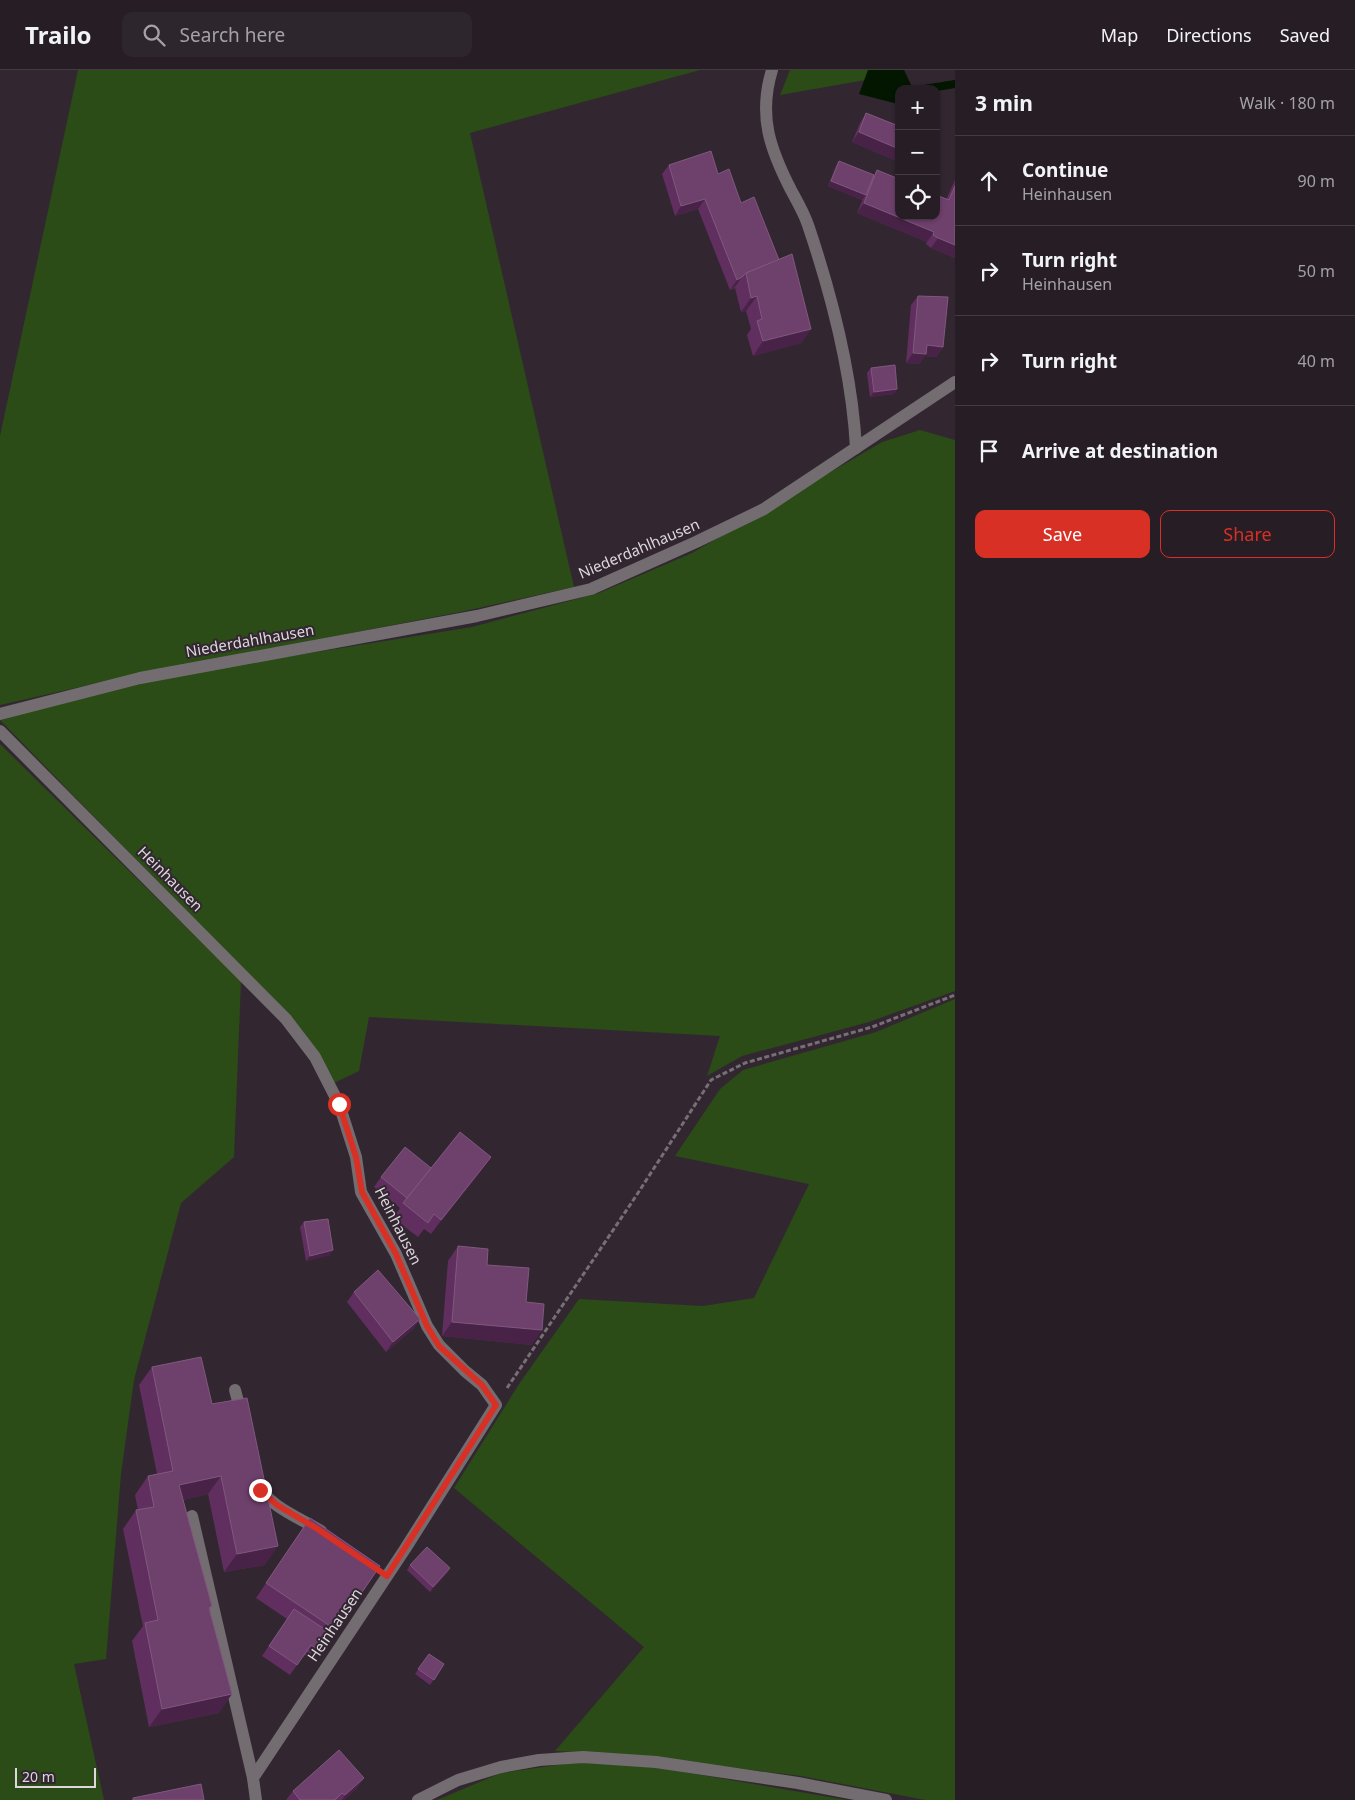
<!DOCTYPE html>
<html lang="en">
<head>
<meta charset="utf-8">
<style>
  body { margin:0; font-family:"Noto Sans",sans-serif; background:#2e262d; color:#f1f3f6 }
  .controls { position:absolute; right:15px; top:15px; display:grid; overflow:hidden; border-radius:10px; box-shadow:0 1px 4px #0004 }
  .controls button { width:45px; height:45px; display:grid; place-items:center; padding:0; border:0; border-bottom:1px solid #423b42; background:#261d25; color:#f1f3f6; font:25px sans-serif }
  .scale { position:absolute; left:15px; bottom:12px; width:81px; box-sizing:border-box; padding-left:5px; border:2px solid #ded7dd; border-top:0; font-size:14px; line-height:18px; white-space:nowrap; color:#ded7dd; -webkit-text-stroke:4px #322731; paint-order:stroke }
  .stop { position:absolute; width:15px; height:15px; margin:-11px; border:4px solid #d93025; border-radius:50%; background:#fff }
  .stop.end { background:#d93025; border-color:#fff; box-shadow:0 1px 5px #0008 }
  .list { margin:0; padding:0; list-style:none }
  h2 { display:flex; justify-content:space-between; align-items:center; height:65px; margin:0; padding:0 20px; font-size:21px }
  h2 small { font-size:16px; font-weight:400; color:#a4a2a7 }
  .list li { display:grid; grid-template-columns:32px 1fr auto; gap:15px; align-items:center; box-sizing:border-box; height:90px; padding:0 20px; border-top:1px solid #423b42 }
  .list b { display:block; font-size:19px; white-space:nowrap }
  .list p { margin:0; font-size:16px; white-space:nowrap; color:#a4a2a7 }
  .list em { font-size:16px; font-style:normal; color:#a4a2a7 }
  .actions { display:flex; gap:10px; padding:15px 20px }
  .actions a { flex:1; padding:11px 0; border:1px solid #d93025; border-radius:10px; text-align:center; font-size:18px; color:#d93025 }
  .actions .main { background:#d93025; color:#fff }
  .icon { flex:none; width:28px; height:28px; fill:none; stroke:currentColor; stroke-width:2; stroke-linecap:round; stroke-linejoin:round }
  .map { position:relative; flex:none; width:955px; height:1730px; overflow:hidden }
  header { display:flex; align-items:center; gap:30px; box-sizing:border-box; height:70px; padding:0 25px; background:#261d25; border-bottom:1px solid #423b42 }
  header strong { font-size:24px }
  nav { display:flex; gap:28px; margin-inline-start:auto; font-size:18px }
  .search { width:350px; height:45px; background:#2e262d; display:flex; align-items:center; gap:12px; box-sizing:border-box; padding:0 18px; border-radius:10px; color:#a4a2a7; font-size:19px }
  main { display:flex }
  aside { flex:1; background:#261d25 }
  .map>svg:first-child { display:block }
  .green { fill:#2b4b17 }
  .water { fill:#031600 }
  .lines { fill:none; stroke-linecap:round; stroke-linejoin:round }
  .stream { stroke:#031600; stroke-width:8 }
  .path { stroke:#776e76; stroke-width:3; stroke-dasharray:5 2.5; stroke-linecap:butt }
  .minor { stroke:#736d72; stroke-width:12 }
  .wall { fill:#602e5f }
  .shaded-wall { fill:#482347 }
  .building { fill:#6e406c; stroke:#80587e }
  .route { stroke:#d93025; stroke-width:6 }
  .labels { text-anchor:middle; stroke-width:4; stroke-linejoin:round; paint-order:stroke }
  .street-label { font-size:15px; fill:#ded7dd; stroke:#322731 }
</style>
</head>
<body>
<header>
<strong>Trailo</strong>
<div class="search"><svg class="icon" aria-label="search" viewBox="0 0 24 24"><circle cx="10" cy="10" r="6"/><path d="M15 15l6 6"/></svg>Search here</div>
<nav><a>Map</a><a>Directions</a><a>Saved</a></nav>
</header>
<main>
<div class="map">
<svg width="955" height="1730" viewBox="0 0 955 1730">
  <rect width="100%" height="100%" fill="#322731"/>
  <g class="green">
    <polygon points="78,0 700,0 470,63 574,517 465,541 138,604 0,635 0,366"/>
    <polygon points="790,0 876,0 877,8 780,25"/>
    <polygon points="920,360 955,370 955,921 869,952 742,986 707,1006 720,966 369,947 359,1001 334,1013 249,906 0,650 143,610 472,557 599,523 692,483 882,372"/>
    <polygon points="0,674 241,911 234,1087 181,1133 134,1310 121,1404 106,1589 74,1594 104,1730 0,1730"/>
    <polygon points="955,929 955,1730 925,1730 801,1706 623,1684 555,1681 644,1577 454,1418 519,1314 579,1229 703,1236 754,1228 809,1114 675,1086 720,1019 743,1000 876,962"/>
    <polygon points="585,1691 655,1697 847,1730 437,1730 501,1703"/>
  </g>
  <polygon class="water" points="868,0 904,0 913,19 899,19 898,34 859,24"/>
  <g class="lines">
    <polyline class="stream" points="924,19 955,14"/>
    <polyline class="path" points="507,1318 636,1126 711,1010 745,993 872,957 955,925"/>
    <g class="minor">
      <path d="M772,0C758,46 770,79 791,120C797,131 804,143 808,155C832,226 852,303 856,378"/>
      <polyline points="0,644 140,608 477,546 591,519 696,472 764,439 955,312"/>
      <polyline points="0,661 286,949 315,987 339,1034 356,1087 361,1122 396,1184 427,1256 439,1275 465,1301 482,1315 496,1335 405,1479 253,1708 256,1730"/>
      <polyline points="235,1320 242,1346"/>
      <path d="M258,1414C266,1435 302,1449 321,1461"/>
      <polyline points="192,1446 253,1708"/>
      <polyline points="418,1730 458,1710 501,1697 539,1690 583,1687 656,1692 798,1713 886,1730"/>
    </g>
  </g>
  <g class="wall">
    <polygon points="866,43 894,54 899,46 899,92 852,72 860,53"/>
    <polygon points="839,91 874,105 877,100 946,130 955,110 955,188 931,178 926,174 927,172 857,143 863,129 862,130 828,116 836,96"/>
    <polygon points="669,95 718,104 741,133 779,190 811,259 801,273 753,286 747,265 751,259 746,241 741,242 735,218 730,220 698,139 675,146 662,104"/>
    <polygon points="918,226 943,277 936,287 925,286 919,294 906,293 911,235"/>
    <polygon points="871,298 897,319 894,324 870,327 867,303"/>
    <polygon points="491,1087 481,1101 431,1164 424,1159 418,1167 393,1148 400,1138 374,1117 381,1107"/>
    <polygon points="304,1152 330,1185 306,1191 300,1157"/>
    <polygon points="458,1176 487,1195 526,1232 532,1275 442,1266 448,1191"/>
    <polygon points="354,1222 420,1249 413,1259 386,1282 347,1232"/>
    <polygon points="152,1297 212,1334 265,1495 224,1502 208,1424 183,1430 210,1539 219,1643 149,1657 132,1571 143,1556 123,1459 136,1440 138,1440 135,1425 148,1406 157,1404 139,1315"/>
    <polygon points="310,1448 380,1496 326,1575 320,1571 308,1588 304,1585 290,1605 262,1586 287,1549 256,1528"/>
    <polygon points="410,1495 450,1498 447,1503 430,1522 407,1500"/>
    <polygon points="429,1584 444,1594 430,1615 415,1604"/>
    <polygon points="364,1708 357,1718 344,1730 286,1730 293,1721"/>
  </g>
  <g class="shaded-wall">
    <polygon points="859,62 899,79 899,92 852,72"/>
    <polygon points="831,111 866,125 862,130 828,116"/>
    <polygon points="705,129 698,139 675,146 681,136"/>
    <polygon points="864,133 934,162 927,172 857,143"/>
    <polygon points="938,168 955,175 955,188 931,178"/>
    <polygon points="742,207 735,217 730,220 737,210"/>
    <polygon points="757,226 746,241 741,242 751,228"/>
    <polygon points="811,259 801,273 753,286 763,271"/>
    <polygon points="927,275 943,277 936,287 925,286 919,294 906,293 913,283"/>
    <polygon points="897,319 894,324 870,327 874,322"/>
    <polygon points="491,1087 481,1101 431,1164 441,1150"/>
    <polygon points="333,1180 330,1185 306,1191 310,1186"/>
    <polygon points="420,1249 413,1259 386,1282 393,1272"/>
    <polygon points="452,1252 542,1260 532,1275 442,1266"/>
    <polygon points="221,1406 208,1424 166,1434 179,1415"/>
    <polygon points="278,1476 265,1495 224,1502 237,1484"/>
    <polygon points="450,1498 447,1503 430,1522 433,1517"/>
    <polygon points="232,1624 219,1643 149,1657 162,1639"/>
    <polygon points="364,1708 357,1718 344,1730 342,1730 345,1725"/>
  </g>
  <g class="building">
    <polygon points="866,43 896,55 899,50 899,79 859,62"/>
    <polygon points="711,81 718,104 729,99 741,133 754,127 779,190 746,203 742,207 737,210 705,129 681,136 669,95"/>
    <polygon points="839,91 874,105 866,125 831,111"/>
    <polygon points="877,100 899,109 899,146 936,146 936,125 949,130 955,116 955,175 938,168 933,165 934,162 864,133"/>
    <polygon points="792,184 811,259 763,271 757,251 762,249 757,226 751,228 746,203"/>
    <polygon points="918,226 948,227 943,277 927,275 926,284 913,283"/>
    <polygon points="895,295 897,319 874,322 871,298"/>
    <polygon points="460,1062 491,1087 441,1150 434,1144 428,1153 403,1133"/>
    <polygon points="405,1077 431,1098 407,1128 381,1107"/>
    <polygon points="328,1149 333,1180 310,1186 304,1152"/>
    <polygon points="458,1176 488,1179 487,1195 529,1198 526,1232 544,1234 542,1260 452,1252"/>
    <polygon points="378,1200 420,1249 393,1272 354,1222"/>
    <polygon points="201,1287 212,1334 247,1328 278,1476 237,1484 221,1406 179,1415 212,1536 209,1538 232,1624 162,1639 145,1553 158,1550 136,1440 154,1437 148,1406 173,1401 152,1297"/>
    <polygon points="310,1448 380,1496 336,1560 266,1513"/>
    <polygon points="427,1477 450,1498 433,1517 410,1495"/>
    <polygon points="294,1539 326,1560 315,1578 311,1575 297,1595 269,1576"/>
    <polygon points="429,1584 444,1594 434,1610 418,1599"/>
    <polygon points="339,1680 364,1708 345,1725 342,1723 335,1730 300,1730 293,1721"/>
    <polygon points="201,1714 204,1730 133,1730 133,1728"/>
  </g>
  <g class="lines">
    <polyline class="route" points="260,1420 277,1435 316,1458 387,1506 496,1335 482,1315 439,1276 427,1256 396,1184 362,1122 356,1087 339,1034"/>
  </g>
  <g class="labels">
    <g class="street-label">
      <text transform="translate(639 479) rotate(-23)" y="5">Niederdahlhausen</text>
      <text transform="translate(250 571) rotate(-10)" y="5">Niederdahlhausen</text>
      <text transform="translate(170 809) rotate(45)" y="5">Heinhausen</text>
      <text transform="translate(398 1156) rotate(63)" y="5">Heinhausen</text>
      <text transform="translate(335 1555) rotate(-56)" y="5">Heinhausen</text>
    </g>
  </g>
</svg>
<div class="controls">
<button>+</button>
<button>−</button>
<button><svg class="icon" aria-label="locate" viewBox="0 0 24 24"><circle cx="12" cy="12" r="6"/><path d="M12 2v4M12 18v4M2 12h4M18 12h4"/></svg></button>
</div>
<div class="scale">20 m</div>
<div class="stop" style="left:339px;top:1034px"></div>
<div class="stop end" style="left:260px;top:1420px"></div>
</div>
<aside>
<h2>3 min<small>Walk · 180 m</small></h2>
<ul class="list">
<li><svg class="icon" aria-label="ahead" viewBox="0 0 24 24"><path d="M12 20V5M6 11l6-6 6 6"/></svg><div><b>Continue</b><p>Heinhausen</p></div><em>90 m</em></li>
<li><svg class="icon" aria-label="right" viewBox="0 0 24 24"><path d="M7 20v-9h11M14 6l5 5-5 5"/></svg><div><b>Turn right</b><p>Heinhausen</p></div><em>50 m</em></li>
<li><svg class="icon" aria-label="right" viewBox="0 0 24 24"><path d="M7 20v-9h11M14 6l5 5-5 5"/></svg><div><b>Turn right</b></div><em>40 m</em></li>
<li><svg class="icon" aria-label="arrive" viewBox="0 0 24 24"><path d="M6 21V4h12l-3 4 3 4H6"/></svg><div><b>Arrive at destination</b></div></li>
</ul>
<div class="actions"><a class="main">Save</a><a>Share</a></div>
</aside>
</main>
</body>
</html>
